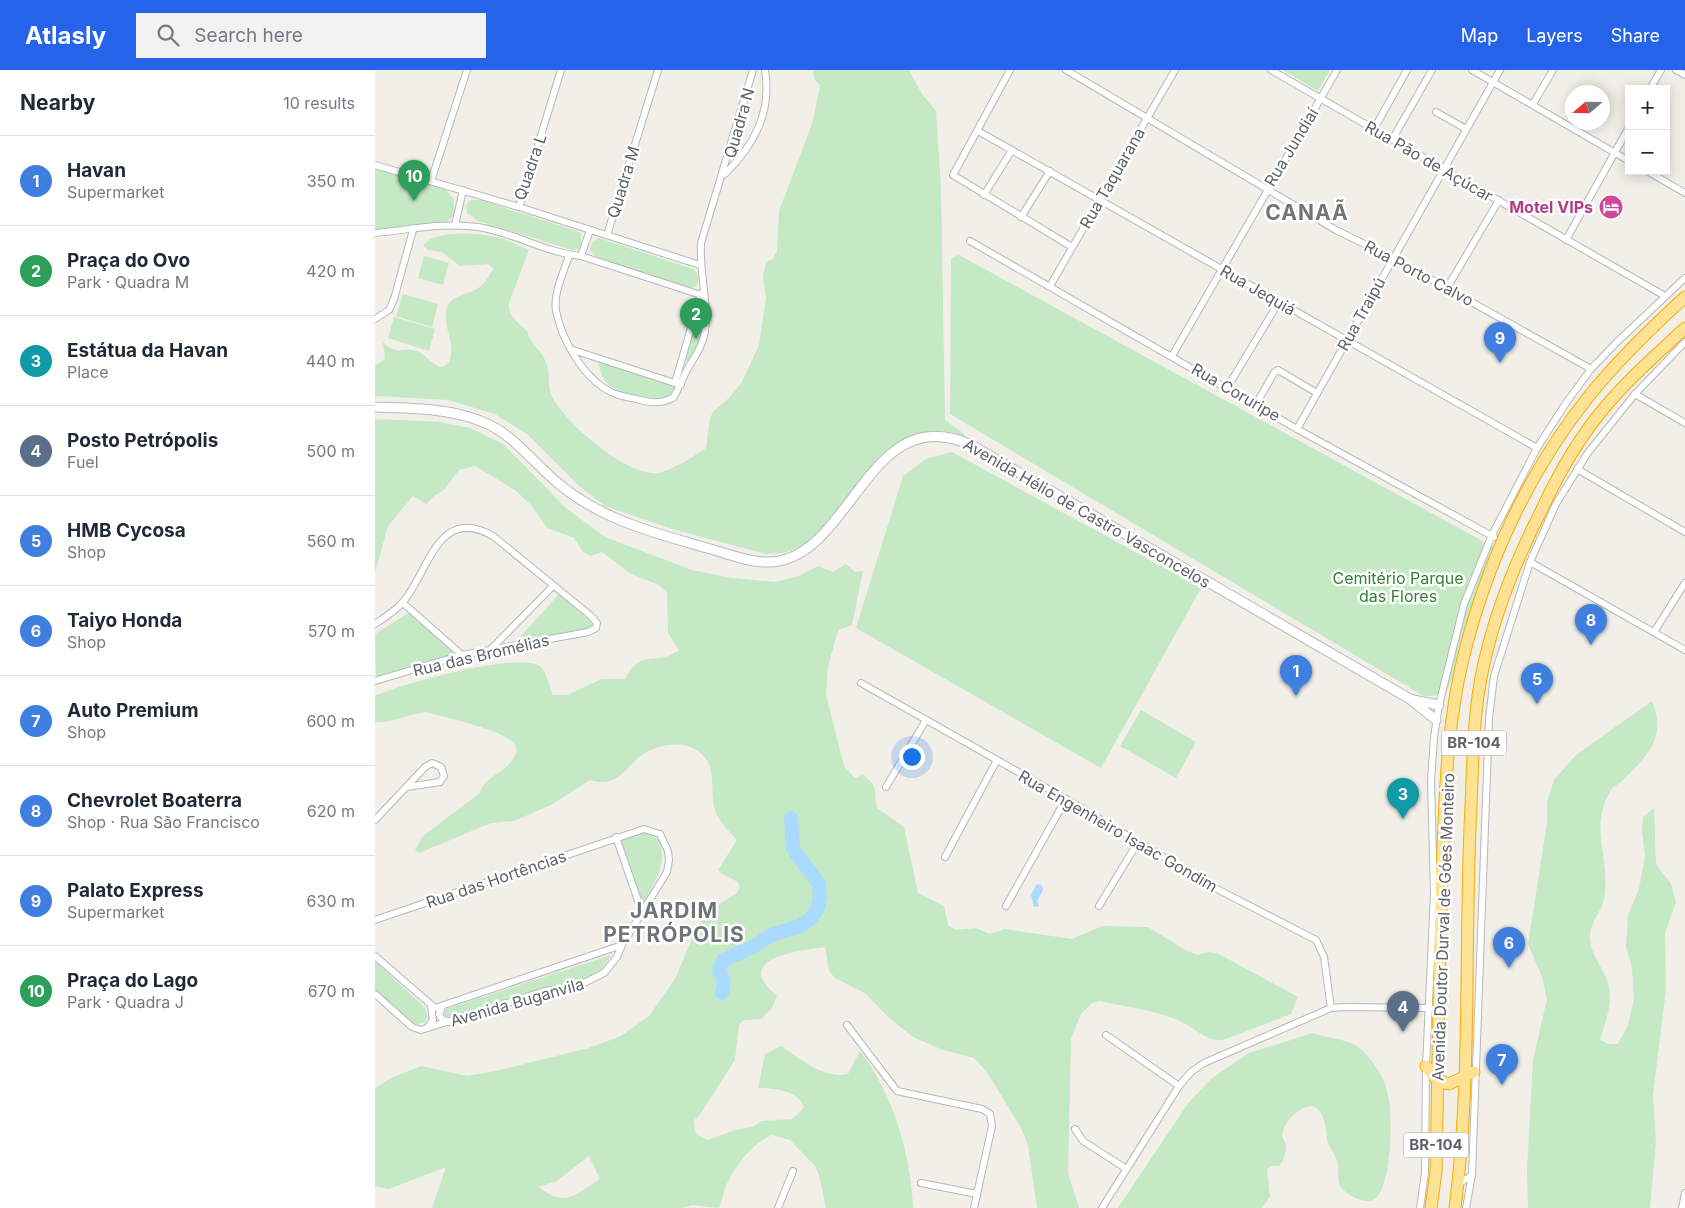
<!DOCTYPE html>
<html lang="en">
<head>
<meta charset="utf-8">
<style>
  body { margin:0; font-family:Inter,sans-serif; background:#f2f2f3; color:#1f2937 }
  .controls { position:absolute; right:15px; top:15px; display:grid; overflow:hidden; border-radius:0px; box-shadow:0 2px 12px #0003 }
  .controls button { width:45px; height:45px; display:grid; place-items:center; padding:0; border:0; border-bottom:1px solid #e0e1e3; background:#fff; color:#1f2937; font:25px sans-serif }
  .compass { position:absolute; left:1190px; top:15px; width:45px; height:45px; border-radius:50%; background:#fff; box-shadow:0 2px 12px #0003; rotate:250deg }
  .you { position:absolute; left:536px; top:686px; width:18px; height:18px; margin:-12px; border:4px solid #fff; border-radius:50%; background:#1a73e8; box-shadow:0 0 0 8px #1a73e833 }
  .badge { display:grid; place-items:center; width:32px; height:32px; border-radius:50%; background:#2563eb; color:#fff; font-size:16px; font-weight:700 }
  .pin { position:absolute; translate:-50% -41px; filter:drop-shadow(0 1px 2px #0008) }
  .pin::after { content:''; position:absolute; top:26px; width:18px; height:15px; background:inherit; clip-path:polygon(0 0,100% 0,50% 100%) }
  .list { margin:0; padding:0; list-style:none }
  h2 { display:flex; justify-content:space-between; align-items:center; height:65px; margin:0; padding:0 20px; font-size:21px }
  h2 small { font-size:16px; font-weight:400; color:#747a83 }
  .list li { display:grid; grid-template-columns:32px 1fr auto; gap:15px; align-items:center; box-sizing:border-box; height:90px; padding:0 20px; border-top:1px solid #e0e1e3 }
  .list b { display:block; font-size:19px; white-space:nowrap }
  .list p { margin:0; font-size:16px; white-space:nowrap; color:#747a83 }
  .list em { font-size:16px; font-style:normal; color:#747a83 }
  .icon { flex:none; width:28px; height:28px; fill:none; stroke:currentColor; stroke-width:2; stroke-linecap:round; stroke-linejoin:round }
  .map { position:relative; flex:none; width:1310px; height:1138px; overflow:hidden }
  header { display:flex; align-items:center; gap:30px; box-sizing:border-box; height:70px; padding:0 25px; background:#2563eb; color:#fff }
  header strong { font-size:24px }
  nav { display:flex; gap:28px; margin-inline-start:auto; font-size:18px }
  .search { width:350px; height:45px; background:#f2f2f3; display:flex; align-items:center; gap:12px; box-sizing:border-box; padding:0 18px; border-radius:0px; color:#747a83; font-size:19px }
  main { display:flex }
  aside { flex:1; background:#fff }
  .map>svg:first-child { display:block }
  .green { fill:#c5e8c5; fill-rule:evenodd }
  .water { fill:#aadaff }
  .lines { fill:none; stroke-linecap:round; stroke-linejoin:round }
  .river { stroke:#aadaff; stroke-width:14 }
  .street-casing { stroke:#b5b8bc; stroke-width:8 }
  .secondary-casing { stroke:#b6babf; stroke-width:11 }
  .highway-casing { stroke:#f9ab00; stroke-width:13 }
  .street { stroke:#fff; stroke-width:6 }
  .secondary { stroke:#fff; stroke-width:9 }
  .highway { stroke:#fde293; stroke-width:11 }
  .labels { text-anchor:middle; stroke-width:5; stroke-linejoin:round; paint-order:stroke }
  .shield { fill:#fff; stroke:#8f9295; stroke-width:1 }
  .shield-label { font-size:15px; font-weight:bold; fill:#5f6368 }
  .street-label { font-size:16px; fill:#5f6368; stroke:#fff }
  .hotel-label { font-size:16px; font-weight:bold; fill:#b23c85; stroke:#fff; text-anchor:end }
  .park-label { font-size:16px; fill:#348238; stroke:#fff }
  .district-label { font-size:21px; font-weight:bold; letter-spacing:1px; fill:#70757a; stroke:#fff }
</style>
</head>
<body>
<header>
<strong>Atlasly</strong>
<div class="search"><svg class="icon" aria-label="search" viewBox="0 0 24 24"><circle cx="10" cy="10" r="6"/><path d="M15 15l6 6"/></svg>Search here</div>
<nav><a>Map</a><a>Layers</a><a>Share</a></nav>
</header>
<main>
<aside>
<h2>Nearby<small>10 results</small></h2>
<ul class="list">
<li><span class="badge" style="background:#3f7fe0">1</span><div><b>Havan</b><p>Supermarket</p></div><em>350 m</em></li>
<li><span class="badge" style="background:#2e9e5b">2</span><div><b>Praça do Ovo</b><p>Park · Quadra M</p></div><em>420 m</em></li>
<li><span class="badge" style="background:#0f9aa8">3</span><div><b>Estátua da Havan</b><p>Place</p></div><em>440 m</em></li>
<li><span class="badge" style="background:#5c6f8a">4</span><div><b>Posto Petrópolis</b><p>Fuel</p></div><em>500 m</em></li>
<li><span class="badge" style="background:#3f7fe0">5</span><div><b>HMB Cycosa</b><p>Shop</p></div><em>560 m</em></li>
<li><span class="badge" style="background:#3f7fe0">6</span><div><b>Taiyo Honda</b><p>Shop</p></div><em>570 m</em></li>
<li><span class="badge" style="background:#3f7fe0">7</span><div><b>Auto Premium</b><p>Shop</p></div><em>600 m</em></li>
<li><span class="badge" style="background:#3f7fe0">8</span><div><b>Chevrolet Boaterra</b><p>Shop · Rua São Francisco</p></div><em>620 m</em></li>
<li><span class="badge" style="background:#3f7fe0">9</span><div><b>Palato Express</b><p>Supermarket</p></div><em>630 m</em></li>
<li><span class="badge" style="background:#2e9e5b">10</span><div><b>Praça do Lago</b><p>Park · Quadra J</p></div><em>670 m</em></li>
</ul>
</aside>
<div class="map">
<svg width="1310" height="1138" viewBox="0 0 1310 1138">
  <rect width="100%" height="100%" fill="#f1efe8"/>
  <g class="green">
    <path d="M438,0H534L547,24L561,41L566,119L570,350L588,363L592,369C570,356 552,361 530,370L433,474L409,483L391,484L297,459L230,436L203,415L152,364L120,344L73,330L0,326V296L10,289L8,272C22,288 30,275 44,282C54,287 56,295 67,297L74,293C80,273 73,268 71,250C67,222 96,227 107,215C112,211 114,204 119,199L113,194L85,196L67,182L53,180L48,175C63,159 100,163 121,167C132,169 143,176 154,180L134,233C133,247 143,252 152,261C154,274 165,278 170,290C176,301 172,318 177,327C191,353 252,407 283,403C295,401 322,385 331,378L335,348L338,342L355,327L367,312L384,275L391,228L388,206L391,192L398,189L402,181L404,141L438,51L445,15L439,9Z"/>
    <polygon points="908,0 955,0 943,21"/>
    <polygon points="3,100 69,118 78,128 80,144 71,153 0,159 0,101"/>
    <polygon points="96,130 105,130 202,161 206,163 206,175 203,179 197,180 103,151 92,143 91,135"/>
    <polygon points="224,168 318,199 322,203 324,211 321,216 315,218 220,187 215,179 217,173"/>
    <path d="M584,185L1122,479L1073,619C1064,625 1058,628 1047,625L575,344L576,189Z"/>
    <polygon points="49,186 74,193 68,215 43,208"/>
    <polygon points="28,224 63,234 57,257 21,246"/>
    <polygon points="324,245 327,245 327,264 317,290 312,291 310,287"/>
    <polygon points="19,247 60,259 54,281 13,268"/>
    <path d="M223,291L301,317C293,339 248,325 234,315C227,310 225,299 223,291Z"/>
    <path d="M0,349L66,352L95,358L128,374L191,438L230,467L317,500L357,508L400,512L424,506L443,496L458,502L471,494L480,502L488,501L477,555L464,560L462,564L453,596L451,624L469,696L480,708L488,705C504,717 499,721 502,738L529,757L543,823L569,836L573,855L581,860L601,858L615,864L630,859L697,869L727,856L773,857L812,881L823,885L834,882L842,883L923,927L916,944L848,970C832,972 821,959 807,952C782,940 752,937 725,931L717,933L706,944L696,969L693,1103L704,1138H662L653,1075L646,1058L612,1002L599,988L568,980L538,967L513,947L490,923L460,908L454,901L450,877C425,881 355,887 402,926L397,938L386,949L369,950L364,954L360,990L324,1046L319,1050L320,1061L323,1065L333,1070L360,1060L377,1057L387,1051L417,1049L429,1038C426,1021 398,1018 383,1018L390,984L406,976C424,988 450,1010 473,1004L485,981C518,1024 536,1084 538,1138H451L444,1105L440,1096L415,1070L397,1065C377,1074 360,1095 351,1116C348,1123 347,1131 344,1138L317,1135L307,1138H57L71,1097L14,1119L0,1116V1019L14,1009L46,996L92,1006L121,1001L214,978L246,966L274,946L300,909L323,855L343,835L362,823L365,817L363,812L347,804L343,800L362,770C355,762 345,753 341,743C332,719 347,694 318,678C304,671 282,675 270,683C249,696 245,719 215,710L176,735L139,751L116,753L44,783L40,780L48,766L105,723C109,709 122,706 132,696C137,691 143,684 141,676C137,662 66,646 51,642C33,644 18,653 0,652V626C26,614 139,583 163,595C172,600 174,617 178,625H192L227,609H250C268,576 279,598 304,580L293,563L292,523L284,515L256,504L227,482L216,486L208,482L199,468L172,458L156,435L140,420L100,396L84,400L68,421L60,425L51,434L38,426L13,456L0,503ZM214,1086L225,1109C199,1125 192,1138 163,1117L182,1111Z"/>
    <polygon points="577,382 826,518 726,698 481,558 528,406 551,389"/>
    <polygon points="185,523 217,549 220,555 217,559 139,574"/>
    <polygon points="35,542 80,581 82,588 79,591 1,609 0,564"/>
    <path d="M1277,631C1289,661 1280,677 1258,700C1250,707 1248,712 1238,717C1211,756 1237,789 1229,829C1226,843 1214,853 1215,868C1216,886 1228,897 1233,913C1239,932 1230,952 1225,970L1233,974H1243L1253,955L1259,929L1257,898L1251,877L1253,845L1264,819L1270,786L1267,761L1268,747L1279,738L1281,794L1296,814L1301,832L1290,863L1291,919L1278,1025L1281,1072L1275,1138H1153L1152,1100L1158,990L1172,929L1167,907L1153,874L1172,753V732L1179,710L1201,685Z"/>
    <polygon points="766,640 821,672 801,708 745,676"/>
    <path d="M269,762L284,770C293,795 279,813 268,835L245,769Z"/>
    <polygon points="236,885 227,899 202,913 161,920 74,948 69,945 71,939"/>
    <polygon points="0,891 50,938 53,947 50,952 38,955 0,920"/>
    <path d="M938,963C953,969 974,968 987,980C999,992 1010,1008 1013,1025C1018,1044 1017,1121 998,1130C993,1132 987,1131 983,1129C977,1127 968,1121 965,1116C962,1109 964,1101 963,1093C961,1085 953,1077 952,1069C951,1052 946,1023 921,1043C916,1046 907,1058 907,1065C907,1068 910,1072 911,1075C911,1082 909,1092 904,1096H896L892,1099L895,1127L887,1138H743L814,1032L837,1008L874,983Z"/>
  </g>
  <polygon class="water" points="662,814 667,815 668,820 662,831 664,836 659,837 656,825"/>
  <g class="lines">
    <polyline class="river" points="347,923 349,911 344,901 348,890 376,878 396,865 425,856 435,849 442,840 445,827 444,814 418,779 416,748"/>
    <defs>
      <g id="street">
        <polyline points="635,0 578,105 697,177"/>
        <polyline points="691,0 961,160 1018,188 1216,299"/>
        <polyline points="896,0 1290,226"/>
        <polyline points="1097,0 1254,91"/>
        <polyline points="1301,0 1310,5"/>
        <polyline points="1275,19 1286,0"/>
        <polyline points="1158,34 1178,0"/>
        <polyline points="1061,42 1091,59"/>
        <polyline points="999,59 1032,0"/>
        <polyline points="603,61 1162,378"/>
        <polyline points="1017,70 1057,0"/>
        <polyline points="0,95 144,137 325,195"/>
        <polyline points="1272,101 1310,123"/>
        <path d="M350,104C379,75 397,43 390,0"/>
        <polyline points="56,111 92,0"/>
        <polyline points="609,125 637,80"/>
        <polyline points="144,137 186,0"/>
        <polyline points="646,147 675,101"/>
        <polyline points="80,155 88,120"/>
        <path d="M0,163C33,160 70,152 103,157C138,162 171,183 206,186L326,225"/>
        <polyline points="232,165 283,0"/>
        <polyline points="1191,170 1254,57"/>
        <polyline points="595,171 922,359 1119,467"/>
        <path d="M194,185C189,202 178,223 181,241C187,270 208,308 236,322C243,326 253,327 261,329C275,333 285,334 298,328C304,319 307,309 312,300C319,287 327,278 330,262C334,232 324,203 326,173L378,0"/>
        <polyline points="206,186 215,160"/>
        <polyline points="675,216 800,0"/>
        <polyline points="1072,218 1124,130"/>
        <polyline points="0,249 14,240 19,229 38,160"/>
        <polyline points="198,280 306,315"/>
        <polyline points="797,286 962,0"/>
        <polyline points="300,313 326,223"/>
        <polyline points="852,318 904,232"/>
        <polyline points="1260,324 1310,353"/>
        <polyline points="881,334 899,303 903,300 942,323"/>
        <polyline points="922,359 1125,0"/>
        <polyline points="1202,399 1310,462"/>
        <polyline points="1155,492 1310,580"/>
        <polyline points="28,533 87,585"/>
        <path d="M0,554C9,548 20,541 27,533C54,503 62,434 118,466L216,546L222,553L221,558L213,562L87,585L0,611"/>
        <polyline points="1279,562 1310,513"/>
        <polyline points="117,578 178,516"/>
        <polyline points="486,613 691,729 844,820 941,870 949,887 956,938"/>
        <polyline points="511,717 551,650"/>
        <polyline points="0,750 50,697 57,693 66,697 69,706 65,712 32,717"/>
        <polyline points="241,767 267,842"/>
        <polyline points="570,787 622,690"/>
        <polyline points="631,836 691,729"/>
        <polyline points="724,836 763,772"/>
        <polyline points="0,850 269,759 285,764 293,781 294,790 292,802 247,875 242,887 229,903 205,915 170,921 46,960 37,957 0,924"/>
        <polyline points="0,886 60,938 247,875"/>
        <polyline points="67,937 64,944 67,949 74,952"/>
        <polyline points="472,955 522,1021 607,1039 615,1044 617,1056 599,1138"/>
        <polyline points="52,958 58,950 56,937"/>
        <polyline points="731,965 804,1016"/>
        <polyline points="700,1059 708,1071 750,1098"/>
        <polyline points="546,1113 602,1124"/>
        <polyline points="1082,1115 1097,1105 1114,649 1119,606 1155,492 1181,434 1212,384 1260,324 1310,272"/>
        <polyline points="403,1138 418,1101"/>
        <polyline points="727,1138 804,1016 816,1002 829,993 956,938 969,937 1055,938"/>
        <polyline points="1045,1138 1050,1103 1051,996 1059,824 1056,711 1059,667 1064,635 1089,534 1117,465 1162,378 1191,333 1216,299 1242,272 1310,208"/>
        <polyline points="1091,1138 1097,1105"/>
        <polyline points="1307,1138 1310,1123"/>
      </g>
      <g id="secondary">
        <path d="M0,337C36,338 74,338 108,352C139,364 159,394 184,414C227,450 280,463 332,478C351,483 371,492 391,492C477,495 492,322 600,377L1035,629L1061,650"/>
        <polyline points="1038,630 1064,635"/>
      </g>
      <g id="highway">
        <polyline points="1051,996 1063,1011 1074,1014 1099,1002"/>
        <path d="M1056,1138L1061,1102C1063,1002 1064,902 1067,802C1070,730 1071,656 1089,585C1112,492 1154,401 1214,326C1243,290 1276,258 1310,227"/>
        <path d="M1080,1138C1097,1004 1089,870 1096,735C1098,690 1098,643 1108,598C1120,542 1141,490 1167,439C1183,405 1202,371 1226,342C1251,311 1281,285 1310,258"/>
      </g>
    </defs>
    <use href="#street" class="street-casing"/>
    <use href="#secondary" class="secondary-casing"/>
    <use href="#highway" class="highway-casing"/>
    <use href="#street" class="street"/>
    <use href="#secondary" class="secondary"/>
    <use href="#highway" class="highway"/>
  </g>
  <defs>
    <symbol id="hotel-disc" viewBox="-11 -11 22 22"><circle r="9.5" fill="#d1479c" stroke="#fff"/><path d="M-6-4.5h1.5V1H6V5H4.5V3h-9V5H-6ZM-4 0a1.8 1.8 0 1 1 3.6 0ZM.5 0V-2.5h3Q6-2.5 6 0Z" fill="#fff"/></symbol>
  </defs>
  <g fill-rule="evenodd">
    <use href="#hotel-disc" x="1222" y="123" width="28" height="28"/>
  </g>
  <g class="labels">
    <g class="shield">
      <rect x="1066.5" y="660.5" width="65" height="25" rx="4"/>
      <rect x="1028.5" y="1062.5" width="65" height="25" rx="4"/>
    </g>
    <g class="shield-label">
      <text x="1099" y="678">BR-104</text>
      <text x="1061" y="1080">BR-104</text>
    </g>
    <g class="street-label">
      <text transform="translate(364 53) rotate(-74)" y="6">Quadra N</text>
      <text transform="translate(916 77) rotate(-59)" y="6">Rua Jundiaí</text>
      <text transform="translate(1054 91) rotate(30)" y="6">Rua Pão de Açúcar</text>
      <text transform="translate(155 97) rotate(-71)" y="6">Quadra L</text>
      <text transform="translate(737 108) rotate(-60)" y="6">Rua Taquarana</text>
      <text transform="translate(248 112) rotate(-73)" y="6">Quadra M</text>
      <text transform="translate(1044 203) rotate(28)" y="6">Rua Porto Calvo</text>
      <text transform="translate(883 220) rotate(30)" y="6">Rua Jequiá</text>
      <text transform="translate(986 244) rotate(-61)" y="6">Rua Traipú</text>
      <text transform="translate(861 322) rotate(30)" y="6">Rua Coruripe</text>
      <text transform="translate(712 443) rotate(30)" y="6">Avenida Hélio de Castro Vasconcelos</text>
      <text transform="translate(106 585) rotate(-13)" y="6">Rua das Bromélias</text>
      <text transform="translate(743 761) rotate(30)" y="6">Rua Engenheiro Isaac Gondim</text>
      <text transform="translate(121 809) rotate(-19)" y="6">Rua das Hortências</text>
      <text transform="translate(1068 857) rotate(-88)" y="6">Avenida Doutor Durval de Góes Monteiro</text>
      <text transform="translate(142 932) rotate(-16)" y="6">Avenida Buganvila</text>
    </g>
    <g class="hotel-label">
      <text x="1218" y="143">Motel VIPs</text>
    </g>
    <g class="park-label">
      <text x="1023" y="514">Cemitério Parque<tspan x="1023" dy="18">das Flores</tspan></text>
    </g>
    <g class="district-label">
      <text x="932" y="150">CANAÃ</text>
      <text x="299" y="848">JARDIM<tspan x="299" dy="24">PETRÓPOLIS</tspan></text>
    </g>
  </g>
</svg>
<div class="controls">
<button>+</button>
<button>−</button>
</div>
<svg class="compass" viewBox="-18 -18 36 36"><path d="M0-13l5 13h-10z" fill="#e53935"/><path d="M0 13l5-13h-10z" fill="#747a83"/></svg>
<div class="you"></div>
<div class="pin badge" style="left:921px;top:626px;background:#3f7fe0">1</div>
<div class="pin badge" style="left:321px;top:269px;background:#2e9e5b">2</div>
<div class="pin badge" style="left:1028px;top:749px;background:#0f9aa8">3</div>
<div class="pin badge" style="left:1028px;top:962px;background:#5c6f8a">4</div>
<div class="pin badge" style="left:1162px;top:634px;background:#3f7fe0">5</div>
<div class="pin badge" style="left:1134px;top:898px;background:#3f7fe0">6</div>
<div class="pin badge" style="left:1127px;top:1015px;background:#3f7fe0">7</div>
<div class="pin badge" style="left:1216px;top:575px;background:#3f7fe0">8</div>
<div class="pin badge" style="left:1125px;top:293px;background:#3f7fe0">9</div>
<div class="pin badge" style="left:39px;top:131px;background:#2e9e5b">10</div>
</div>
</main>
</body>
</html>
